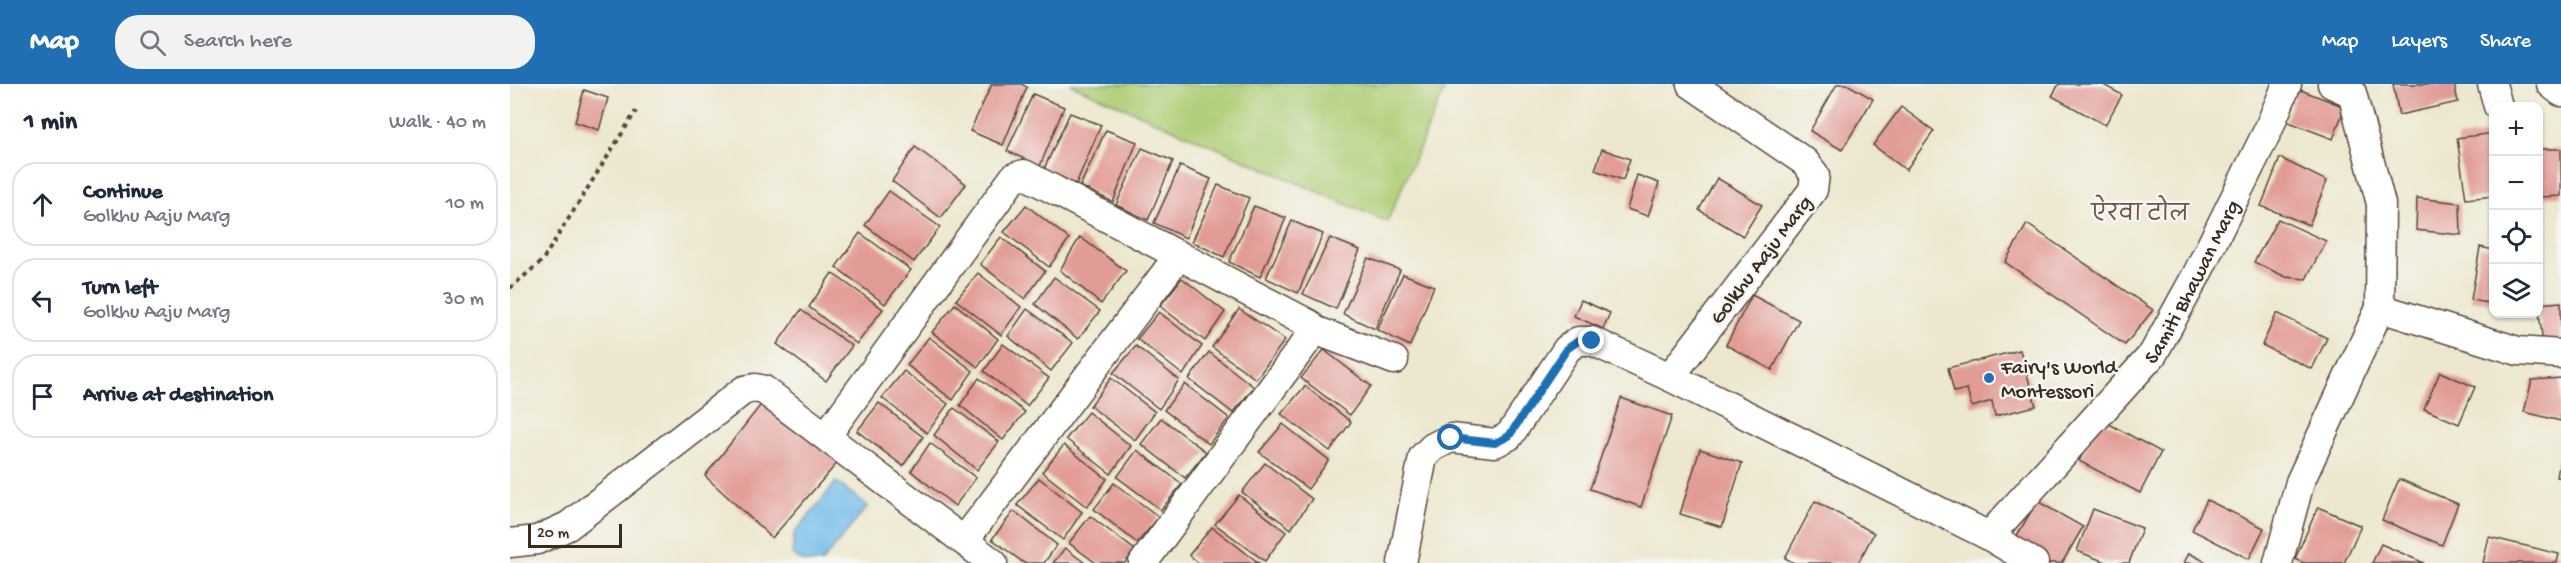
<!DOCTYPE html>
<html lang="en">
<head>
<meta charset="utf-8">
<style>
  body { margin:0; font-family:"Gochi Hand","Playpen Sans Deva",sans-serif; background:#f2f2f3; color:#1f2937 }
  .controls { position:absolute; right:18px; top:18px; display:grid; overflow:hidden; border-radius:12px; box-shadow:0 2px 4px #0004 }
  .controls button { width:54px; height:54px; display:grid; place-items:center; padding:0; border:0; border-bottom:2px solid #e0e1e3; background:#fff; color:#1f2937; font:30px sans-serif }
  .scale { position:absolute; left:18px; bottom:15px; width:94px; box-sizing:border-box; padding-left:6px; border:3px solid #3b2a1e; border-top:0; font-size:16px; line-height:21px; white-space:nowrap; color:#3b2a1e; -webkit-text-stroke:4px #f6f6f2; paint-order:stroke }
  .stop { position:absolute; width:18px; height:18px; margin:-14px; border:4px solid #1f6fb2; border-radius:50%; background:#fff }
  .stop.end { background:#1f6fb2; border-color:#fff; box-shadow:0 2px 6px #0008 }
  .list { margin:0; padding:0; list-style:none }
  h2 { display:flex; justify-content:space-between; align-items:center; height:78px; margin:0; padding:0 24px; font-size:26px }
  h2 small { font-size:20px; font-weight:400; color:#747a83 }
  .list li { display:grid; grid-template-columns:39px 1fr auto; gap:18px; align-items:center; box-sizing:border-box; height:84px; margin:0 12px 12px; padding:0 12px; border:2px solid #e0e1e3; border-radius:24px }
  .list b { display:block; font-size:22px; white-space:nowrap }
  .list p { margin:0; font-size:20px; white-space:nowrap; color:#747a83 }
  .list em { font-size:20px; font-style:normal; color:#747a83 }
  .icon { flex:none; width:33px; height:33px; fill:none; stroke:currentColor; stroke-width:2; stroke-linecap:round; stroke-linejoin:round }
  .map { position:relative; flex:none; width:2051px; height:479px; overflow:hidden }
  header { display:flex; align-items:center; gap:36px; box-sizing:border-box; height:84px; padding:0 30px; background:#1f6fb2; color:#fff }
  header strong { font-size:28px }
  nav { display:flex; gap:33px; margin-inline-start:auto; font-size:21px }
  .search { width:420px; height:54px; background:#f2f2f3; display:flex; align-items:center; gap:15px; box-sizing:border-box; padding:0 21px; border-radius:24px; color:#747a83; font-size:22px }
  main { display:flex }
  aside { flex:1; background:#fff }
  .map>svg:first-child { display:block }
  .green { fill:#adce76; stroke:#747c4a; stroke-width:1.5 }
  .water { fill:#72bbea; stroke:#567284; stroke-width:1.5 }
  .building { fill:#e29c97 }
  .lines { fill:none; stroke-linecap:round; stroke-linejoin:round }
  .street-casing { stroke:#564638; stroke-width:31 }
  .path { stroke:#564638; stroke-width:4; stroke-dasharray:4.5 4.5; stroke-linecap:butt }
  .street { stroke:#fff; stroke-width:28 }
  .route { stroke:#1f6fb2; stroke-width:8 }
  .poi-dot { fill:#1f6fb2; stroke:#f6f6f2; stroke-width:2 }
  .labels { text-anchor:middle; stroke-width:5; stroke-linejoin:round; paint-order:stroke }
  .street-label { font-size:21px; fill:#3b2a1e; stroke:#f6f6f2 }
  .poi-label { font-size:21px; fill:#3b2a1e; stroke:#f6f6f2; text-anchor:start }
  .neighbourhood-label { font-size:22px; fill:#755248; stroke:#f6f6f2 }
</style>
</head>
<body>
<header>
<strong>Map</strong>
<div class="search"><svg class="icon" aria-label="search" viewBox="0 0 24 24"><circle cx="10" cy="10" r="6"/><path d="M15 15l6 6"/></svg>Search here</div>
<nav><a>Map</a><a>Layers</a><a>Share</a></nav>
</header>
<main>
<aside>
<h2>1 min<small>Walk · 40 m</small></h2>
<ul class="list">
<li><svg class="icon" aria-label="ahead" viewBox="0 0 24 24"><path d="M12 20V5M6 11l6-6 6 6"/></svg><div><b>Continue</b><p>Golkhu Aaju Marg</p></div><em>10 m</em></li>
<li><svg class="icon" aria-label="left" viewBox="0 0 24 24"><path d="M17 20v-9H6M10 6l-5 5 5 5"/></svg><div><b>Turn left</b><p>Golkhu Aaju Marg</p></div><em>30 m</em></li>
<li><svg class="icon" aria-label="arrive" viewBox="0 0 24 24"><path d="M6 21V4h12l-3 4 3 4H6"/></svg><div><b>Arrive at destination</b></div></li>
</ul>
</aside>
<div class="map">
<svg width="2051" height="479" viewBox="0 0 2051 479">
  <rect width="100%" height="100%" fill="#f6f6f2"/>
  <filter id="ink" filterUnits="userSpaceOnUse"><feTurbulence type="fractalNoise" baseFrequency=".0167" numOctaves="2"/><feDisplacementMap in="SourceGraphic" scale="12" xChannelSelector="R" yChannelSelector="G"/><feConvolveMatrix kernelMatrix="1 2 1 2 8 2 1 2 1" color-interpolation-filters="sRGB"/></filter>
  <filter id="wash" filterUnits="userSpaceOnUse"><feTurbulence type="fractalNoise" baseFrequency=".008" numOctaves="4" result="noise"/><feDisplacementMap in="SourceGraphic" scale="24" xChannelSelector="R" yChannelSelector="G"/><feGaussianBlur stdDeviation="1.35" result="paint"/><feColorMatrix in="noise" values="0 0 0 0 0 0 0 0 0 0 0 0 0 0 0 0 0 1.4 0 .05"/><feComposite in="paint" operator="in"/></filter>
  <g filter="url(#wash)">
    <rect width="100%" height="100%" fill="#ece7ce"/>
    <polygon class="green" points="560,0 937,0 877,138"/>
    <path class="water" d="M326,398L358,422L312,478C300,479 291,479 282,470L284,450Z"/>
    <g id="blocks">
      <g class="building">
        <polygon points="482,0 511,0 517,3 493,61 460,47"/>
        <polygon points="1327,0 1337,0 1363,15 1332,66 1300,47"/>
        <polygon points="1549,0 1592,0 1612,11 1595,41 1542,12"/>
        <polygon points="1883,0 1944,0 1948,18 1889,31"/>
        <polygon points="1788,5 1835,23 1823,55 1776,37"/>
        <polygon points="74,6 98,14 89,46 65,38"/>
        <polygon points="523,10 554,23 530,82 497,67"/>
        <polygon points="1391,23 1424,47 1396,86 1363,61"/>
        <polygon points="560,29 591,41 566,100 534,85"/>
        <polygon points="596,46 627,58 603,118 570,102"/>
        <polygon points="1984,49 1984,112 1956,115 1947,54"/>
        <polygon points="405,63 456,100 431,134 382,97"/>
        <polygon points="632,64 663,77 638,136 606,121"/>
        <polygon points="1092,65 1120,75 1113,96 1085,86"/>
        <polygon points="2028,65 2051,65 2051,112 2028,113"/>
        <polygon points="1770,74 1817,97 1799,141 1751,122"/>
        <polygon points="670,82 701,95 676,154 644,139"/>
        <polygon points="1127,91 1149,99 1138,132 1117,125"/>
        <polygon points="1207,94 1252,121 1233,152 1189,126"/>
        <polygon points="708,101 739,114 714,173 682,158"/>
        <polygon points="379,107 430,143 404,178 355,141"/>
        <polygon points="1907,114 1950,119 1951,151 1906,146"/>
        <polygon points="516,121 559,155 539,183 494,148"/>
        <polygon points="744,122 776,134 750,193 719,178"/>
        <polygon points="1768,135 1816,157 1796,195 1776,193 1744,178"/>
        <polygon points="782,137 813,150 788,209 756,194"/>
        <polygon points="1517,140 1643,226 1615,261 1495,178"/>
        <polygon points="350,149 401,186 375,220 326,183"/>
        <polygon points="491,153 535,187 515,215 470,180"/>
        <polygon points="570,153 616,187 591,220 550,186"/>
        <polygon points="820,154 850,166 826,225 793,210"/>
        <polygon points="1970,163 1984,166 1984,220 1961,216"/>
        <polygon points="858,174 890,186 865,245 833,230"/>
        <polygon points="322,189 373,225 347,260 299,223"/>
        <polygon points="468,189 511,223 491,251 446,216"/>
        <polygon points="893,190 924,202 900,262 867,246"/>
        <polygon points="544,193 590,227 568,255 525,220"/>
        <polygon points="672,194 715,228 695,257 650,222"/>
        <polygon points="1242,211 1289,236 1262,286 1216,261"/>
        <polygon points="1071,216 1100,229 1093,245 1064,232"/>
        <polygon points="2051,218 2051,258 2033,260 2028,220"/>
        <polygon points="445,220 488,255 468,283 422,248"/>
        <polygon points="517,225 563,259 541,287 498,252"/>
        <polygon points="729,225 775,256 746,295 702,263"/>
        <polygon points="291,226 342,262 316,297 267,260"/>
        <polygon points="649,228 692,262 673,291 627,255"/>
        <polygon points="1767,229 1817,254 1802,285 1752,261"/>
        <polygon points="419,253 463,287 443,316 397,281"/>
        <polygon points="493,260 539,294 517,322 474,287"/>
        <polygon points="626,262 669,296 649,325 603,289"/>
        <polygon points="814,266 861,302 840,331 791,294"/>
        <polygon points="1510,266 1526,322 1485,332 1482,317 1462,323 1457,305 1444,308 1438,284"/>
        <polygon points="699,268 744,303 723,329 679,295"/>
        <polygon points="394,287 438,320 417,349 372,314"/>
        <polygon points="1930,288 1965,303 1949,340 1914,325"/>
        <polygon points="469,294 515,328 493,356 450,321"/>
        <polygon points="601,294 645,328 625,356 580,322"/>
        <polygon points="2051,294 2051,337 2014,328 2022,296"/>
        <polygon points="675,300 719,334 699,360 654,326"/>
        <polygon points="795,302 841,338 820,367 771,330"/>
        <polygon points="1111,314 1162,332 1131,423 1080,405"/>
        <polygon points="253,318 328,378 262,454 195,392"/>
        <polygon points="369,319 413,353 393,382 347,347"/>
        <polygon points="444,324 489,358 467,386 424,351"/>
        <polygon points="578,328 621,362 601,390 556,355"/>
        <polygon points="651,334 696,368 675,394 631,360"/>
        <polygon points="1590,335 1651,368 1630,409 1569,377"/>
        <polygon points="773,340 819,376 798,405 749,368"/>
        <polygon points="420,359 466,394 445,422 401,387"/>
        <polygon points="554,361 597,395 577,423 532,388"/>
        <polygon points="1190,365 1232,379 1212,443 1170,430"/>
        <polygon points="627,366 672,400 651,426 607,393"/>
        <polygon points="2050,375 2051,376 2051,393 2047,393"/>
        <polygon points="755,379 802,415 781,445 732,408"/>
        <polygon points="529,394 572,428 553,456 507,421"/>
        <polygon points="1889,395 1948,420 1932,461 1872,436"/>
        <polygon points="604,399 649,433 627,459 584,425"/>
        <polygon points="729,411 776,448 755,477 705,440"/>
        <polygon points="1697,416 1754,444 1739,475 1682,446"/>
        <polygon points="1305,417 1364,449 1348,479 1284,479 1275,474"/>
        <polygon points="1527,417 1573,443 1552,479 1535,479 1502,460"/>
        <polygon points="1808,423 1851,442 1834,479 1794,479 1785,475"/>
        <polygon points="1583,425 1632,444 1619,479 1598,479 1567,467"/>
        <polygon points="504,427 547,461 534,479 514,479 482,455"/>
        <polygon points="580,432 625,466 615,479 586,479 559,459"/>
        <polygon points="702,443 749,479 689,479 679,471"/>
        <polygon points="1979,453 2049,470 2047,479 1973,479"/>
        <polygon points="1871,460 1914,479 1862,479"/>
        <polygon points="555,464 575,479 543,479"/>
        <polygon points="1679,469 1698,479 1674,479"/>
      </g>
    </g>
  </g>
  <g filter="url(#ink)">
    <use href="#blocks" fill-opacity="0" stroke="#564638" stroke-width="1.5"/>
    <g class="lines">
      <defs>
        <g id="street">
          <polyline points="1181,0 1295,78 1305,91 1303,106 1160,293 1479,452 1524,479"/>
          <polyline points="1822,0 1842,9 1871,120 1870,224 2008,267 2051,270"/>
          <polyline points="1982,0 1988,22"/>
          <polyline points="2041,0 2051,8"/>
          <polyline points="802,245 884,276"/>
          <polyline points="317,351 504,93 514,90 799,240 802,250 633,479"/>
          <path id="s1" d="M1479,452L1643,270L1687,190L1759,44L1777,0"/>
          <polyline points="454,457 669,171"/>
          <polyline points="0,459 27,456 58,442 234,306 245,304 254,306 483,479"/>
          <polyline points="892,479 913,373 923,363 941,354 985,359 999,352 1057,265 1068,257 1082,257 1160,293"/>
          <polyline points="1768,479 1790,398 1870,224"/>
        </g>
      </defs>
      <use href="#street" class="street-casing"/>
      <polyline class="path" points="0,204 32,177 126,27"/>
      <use href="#street" class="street"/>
    </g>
  </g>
  <g class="lines" filter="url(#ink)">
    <polyline class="route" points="941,354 985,359 999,352 1057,265 1068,257 1082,257"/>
  </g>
  <circle class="poi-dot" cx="1479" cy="294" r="6"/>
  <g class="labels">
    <g class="street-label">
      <text transform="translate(1250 175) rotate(-53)" y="7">Golkhu Aaju Marg</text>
      <text dy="7" stroke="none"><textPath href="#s1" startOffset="327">Samiti Bhawan Marg</textPath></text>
    </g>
    <g class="poi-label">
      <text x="1491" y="289">Fairy's World<tspan x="1491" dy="24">Montessori</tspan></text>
    </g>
    <g class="neighbourhood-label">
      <text x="1630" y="136">ऐरवा टोल</text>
    </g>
  </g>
</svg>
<div class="controls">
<button>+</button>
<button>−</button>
<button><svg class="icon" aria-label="locate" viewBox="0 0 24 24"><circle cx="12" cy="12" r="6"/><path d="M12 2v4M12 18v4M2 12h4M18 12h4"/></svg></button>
<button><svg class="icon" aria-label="layers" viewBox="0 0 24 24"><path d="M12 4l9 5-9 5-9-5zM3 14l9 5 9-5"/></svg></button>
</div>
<div class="scale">20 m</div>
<div class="stop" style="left:941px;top:354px"></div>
<div class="stop end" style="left:1082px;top:257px"></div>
</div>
</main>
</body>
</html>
